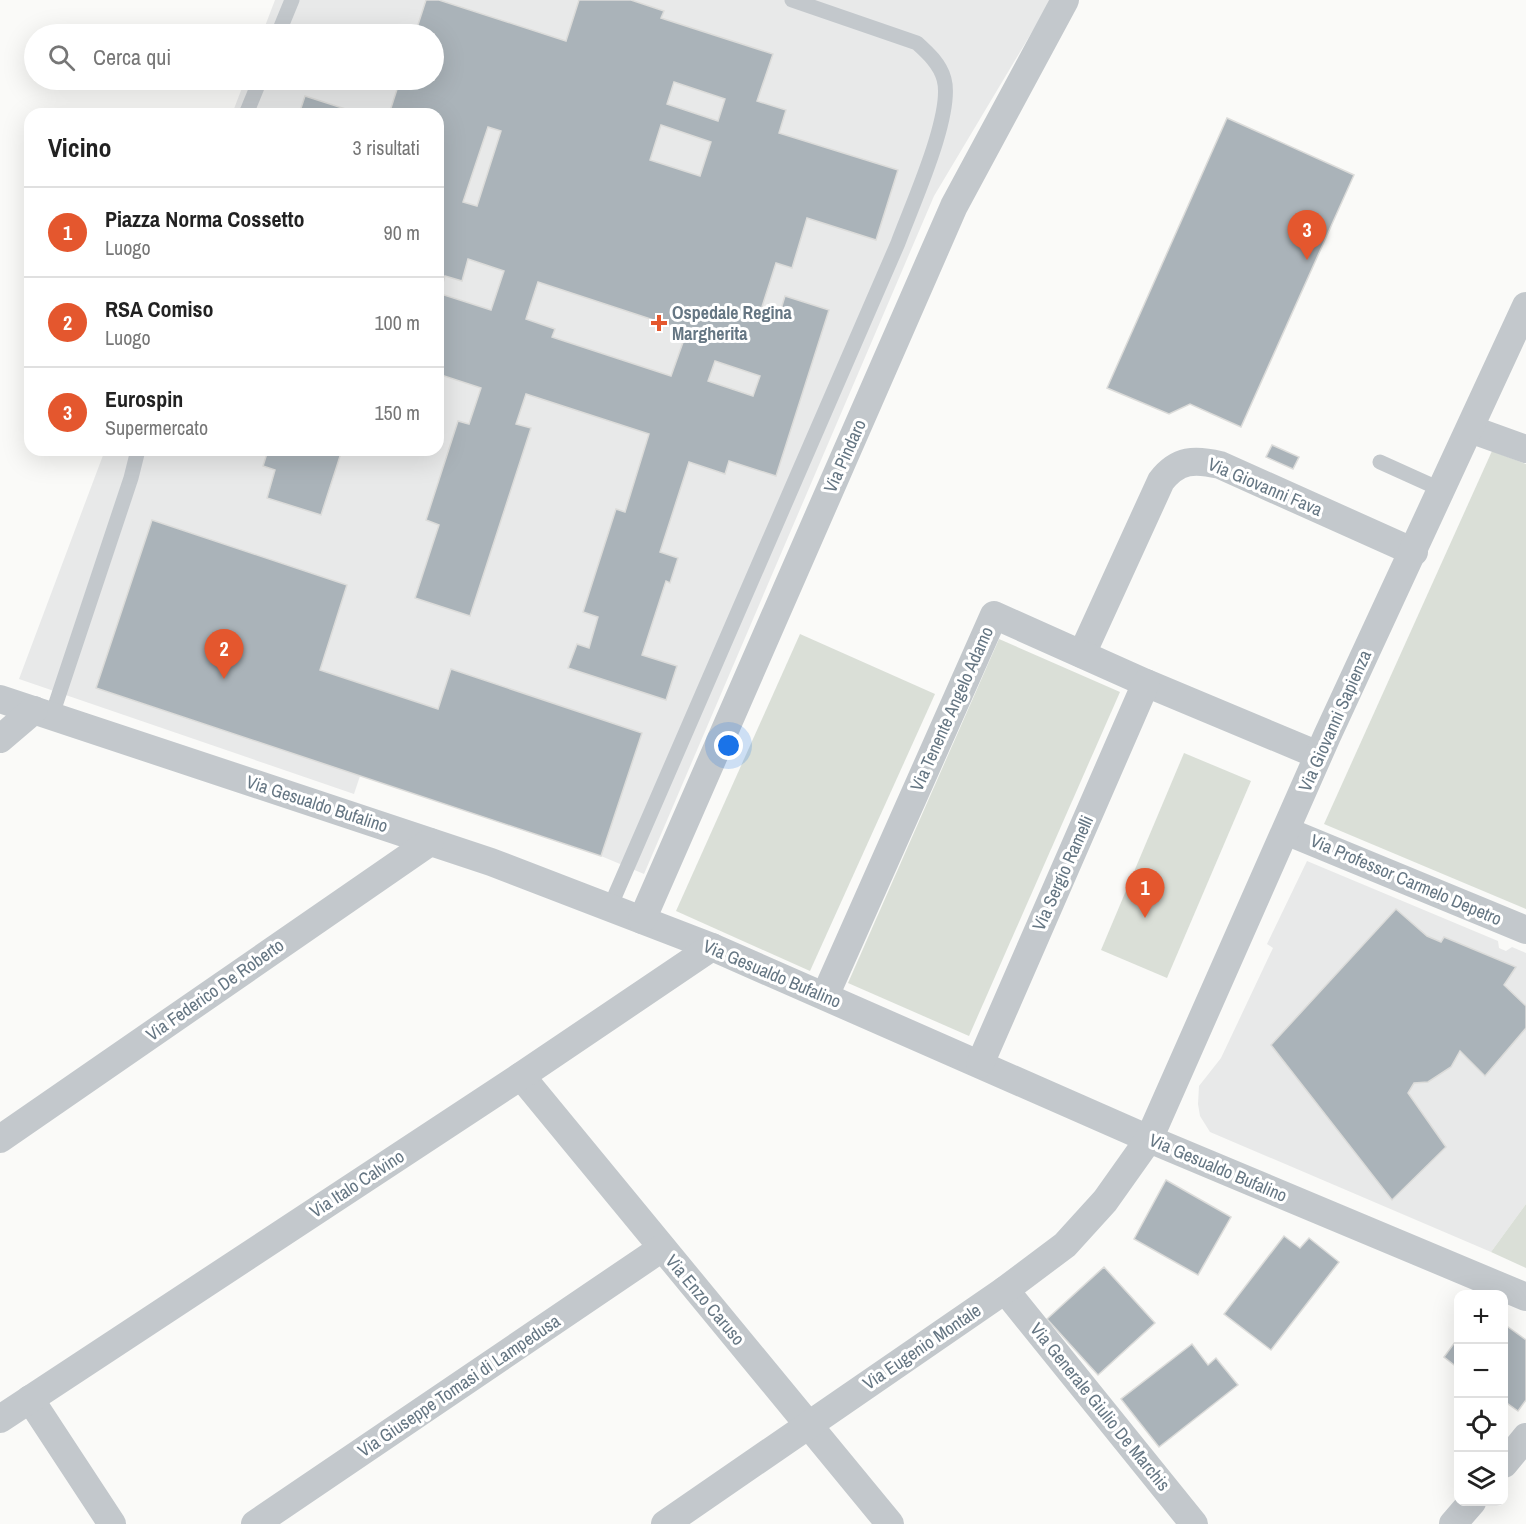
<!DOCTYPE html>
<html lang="it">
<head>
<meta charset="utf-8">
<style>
  body { margin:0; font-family:"Archivo Narrow",sans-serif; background:#f6f6f6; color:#222 }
  .controls { position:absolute; right:18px; bottom:18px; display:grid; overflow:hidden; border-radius:12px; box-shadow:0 6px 24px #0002 }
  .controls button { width:54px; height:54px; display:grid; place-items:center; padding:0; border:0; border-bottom:2px solid #e0e0e0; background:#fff; color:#222; font:30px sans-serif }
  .you { position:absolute; left:729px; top:746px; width:21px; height:21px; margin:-15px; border:4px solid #fff; border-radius:50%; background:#1a73e8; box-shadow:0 0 0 9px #1a73e833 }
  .badge { display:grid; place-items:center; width:39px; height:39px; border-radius:50%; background:#e4572e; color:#fff; font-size:20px; font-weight:700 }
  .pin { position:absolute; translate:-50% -50px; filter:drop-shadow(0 2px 3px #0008) }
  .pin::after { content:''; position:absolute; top:32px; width:21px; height:18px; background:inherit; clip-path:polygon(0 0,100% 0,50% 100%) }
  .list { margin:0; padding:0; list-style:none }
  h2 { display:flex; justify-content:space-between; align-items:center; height:78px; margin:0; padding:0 24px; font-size:26px }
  h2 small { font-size:20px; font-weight:400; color:#767676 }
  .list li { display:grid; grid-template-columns:39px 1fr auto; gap:18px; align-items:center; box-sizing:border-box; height:90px; padding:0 24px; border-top:2px solid #e0e0e0 }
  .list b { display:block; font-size:22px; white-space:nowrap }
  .list p { margin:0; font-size:20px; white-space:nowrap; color:#767676 }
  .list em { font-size:20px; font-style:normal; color:#767676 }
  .icon { flex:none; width:33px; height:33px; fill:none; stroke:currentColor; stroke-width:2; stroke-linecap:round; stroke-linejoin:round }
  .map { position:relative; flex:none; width:1526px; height:1524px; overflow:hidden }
  .search { position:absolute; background:#fff; box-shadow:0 6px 24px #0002; left:24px; top:24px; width:420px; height:66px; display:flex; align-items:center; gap:15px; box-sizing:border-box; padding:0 21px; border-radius:33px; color:#767676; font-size:22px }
  .panel { position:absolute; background:#fff; box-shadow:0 6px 24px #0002; left:24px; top:108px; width:420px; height:348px; border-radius:18px }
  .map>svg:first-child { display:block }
  .built { fill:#e8e9e9 }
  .green { fill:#dadfd7 }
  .building { fill:#aab3b9; stroke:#dcdcda; stroke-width:1.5; fill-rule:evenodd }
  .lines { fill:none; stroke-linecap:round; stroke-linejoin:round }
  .service { stroke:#c3c8cc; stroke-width:15 }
  .minor { stroke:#c3c8cc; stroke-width:28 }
  .poi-dot { fill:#e4572e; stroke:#fff; stroke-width:2 }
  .labels { text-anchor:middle; stroke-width:6; stroke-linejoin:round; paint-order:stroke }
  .poi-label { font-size:18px; font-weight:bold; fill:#657683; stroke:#fff; text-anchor:start }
  .street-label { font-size:18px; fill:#657683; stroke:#fff }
</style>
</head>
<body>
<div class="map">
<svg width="1526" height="1524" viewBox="0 0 1526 1524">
  <rect width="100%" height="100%" fill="#fafaf8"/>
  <g class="built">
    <polygon points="275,0 1051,0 934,196 644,874 601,856 360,776 354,794 19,679 105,450 438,450 438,114 232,114 245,80 434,80 434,34 262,34"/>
    <polygon points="1307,861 1498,941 1499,948 1506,951 1512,947 1526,953 1526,1204 1491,1252 1210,1132 1200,1116 1198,1104 1199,1086 1221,1058 1273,948 1267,944"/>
  </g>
  <g class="green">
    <polygon points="1492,451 1526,464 1526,909 1324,824"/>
    <polygon points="800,634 935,694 810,971 676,911"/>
    <polygon points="999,639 1120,692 969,1036 848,983"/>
    <polygon points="1184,753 1251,781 1167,978 1101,950"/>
    <polygon points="1526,1204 1526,1268 1491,1252"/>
  </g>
  <g class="building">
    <path d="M426,0H439L566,41L579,0H631L664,11L661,18L773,54L757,101L786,110L779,133L898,170L876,240L807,218L792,268L776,263L760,313L778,319L785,296L829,310L776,476L729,461L725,474L689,462L660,552L678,558L670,583L666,581L642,655L677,666L666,700L568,668L577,644L589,648L598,617L583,612L616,509L625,512L649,434L526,394L516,424L531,428L470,616L415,598L439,525L426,520L458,421L469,424L481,388L438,374V293L491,310L504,271L468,259L462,281L445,276L443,283L438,282V114H389L400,80H434V34H415ZM674,82L725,99L718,121L667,104ZM661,125L711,142L700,176L650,160ZM488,127L501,131L477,206L463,202ZM538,282L687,331L671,376L552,337L555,329L526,319ZM715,361L760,376L753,396L708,381Z"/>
    <polygon points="305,96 361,114 299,114"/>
    <polygon points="1227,118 1354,175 1241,427 1190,404 1169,414 1107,388"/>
    <polygon points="1272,445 1299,457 1293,469 1266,457"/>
    <polygon points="268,450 342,450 321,515 267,498 275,470 263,466"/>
    <polygon points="152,520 347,585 320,670 438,709 451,669 642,733 601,856 96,688"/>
    <polygon points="1396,909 1427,936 1441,942 1444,937 1516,967 1504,985 1526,1006 1526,1028 1485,1076 1460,1051 1451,1067 1428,1082 1414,1083 1408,1093 1446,1147 1392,1200 1271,1045"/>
    <polygon points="1166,1180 1231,1217 1198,1275 1134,1239"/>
    <polygon points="1284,1236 1300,1248 1309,1238 1339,1262 1271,1350 1224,1314"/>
    <polygon points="1104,1267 1155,1323 1098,1375 1047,1319"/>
    <polygon points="1504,1324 1526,1340 1526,1400 1518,1411 1504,1401"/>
    <polygon points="1458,1338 1458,1368 1444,1357"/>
    <polygon points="1192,1344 1208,1365 1216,1358 1238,1385 1159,1447 1121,1399"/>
  </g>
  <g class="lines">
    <g class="service">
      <polyline points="278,34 292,0"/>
      <polyline points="246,114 260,80"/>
      <polyline points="1380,462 1442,490"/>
      <polyline points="52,715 131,478 138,450"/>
      <path d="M610,907L898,243C911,207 954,114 944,79C940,64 928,53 917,43L792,0"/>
    </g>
    <g class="minor">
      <polyline points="1470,429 1526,449"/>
      <path d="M1082,654L1161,481C1178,459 1195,459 1220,465L1414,552"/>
      <polyline points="0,699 491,862 712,947 1149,1139 1526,1297"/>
      <polyline points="0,739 34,710"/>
      <polyline points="1286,831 1526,930"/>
      <polyline points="642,920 954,206 1065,0"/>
      <polyline points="825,996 994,615 1146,683 1318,755"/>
      <polyline points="980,1064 1146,683"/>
      <polyline points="521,1076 890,1524"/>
      <polyline points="0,1139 430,842"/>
      <polyline points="1005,1290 1194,1524"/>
      <polyline points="30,1399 112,1524"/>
      <polyline points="0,1419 521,1076 712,947"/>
      <polyline points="1504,1464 1526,1437"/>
      <polyline points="255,1524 662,1248"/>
      <polyline points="665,1524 1005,1290 1065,1245 1105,1201 1149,1139 1327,736 1526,306"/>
      <polyline points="1453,1524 1472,1502"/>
    </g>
  </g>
  <path class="poi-dot" d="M656 314h6v6h6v6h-6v6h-6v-6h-6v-6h6z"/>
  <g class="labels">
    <g class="poi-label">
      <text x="672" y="319">Ospedale Regina<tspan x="672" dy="21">Margherita</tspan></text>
    </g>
    <g class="street-label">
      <text transform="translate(845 456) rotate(-66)" y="6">Via Pindaro</text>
      <text transform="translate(1265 487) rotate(23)" y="6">Via Giovanni Fava</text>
      <text transform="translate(952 709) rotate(-66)" y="6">Via Tenente Angelo Adamo</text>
      <text transform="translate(1335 721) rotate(-66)" y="6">Via Giovanni Sapienza</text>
      <text transform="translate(317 804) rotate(18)" y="6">Via Gesualdo Bufalino</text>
      <text transform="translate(1063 873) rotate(-66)" y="6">Via Sergio Ramelli</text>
      <text transform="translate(1406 880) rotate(23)" y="6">Via Professor Carmelo Depetro</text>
      <text transform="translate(772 974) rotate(23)" y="6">Via Gesualdo Bufalino</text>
      <text transform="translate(215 990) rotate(-35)" y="6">Via Federico De Roberto</text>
      <text transform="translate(1218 1168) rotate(23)" y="6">Via Gesualdo Bufalino</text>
      <text transform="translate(357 1184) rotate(-33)" y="6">Via Italo Calvino</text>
      <text transform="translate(705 1300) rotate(50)" y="6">Via Enzo Caruso</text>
      <text transform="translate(922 1347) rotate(-34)" y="6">Via Eugenio Montale</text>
      <text transform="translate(459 1386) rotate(-34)" y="6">Via Giuseppe Tomasi di Lampedusa</text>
      <text transform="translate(1100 1407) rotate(51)" y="6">Via Generale Giulio De Marchis</text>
    </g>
  </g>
</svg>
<div class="controls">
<button>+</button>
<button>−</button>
<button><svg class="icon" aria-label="locate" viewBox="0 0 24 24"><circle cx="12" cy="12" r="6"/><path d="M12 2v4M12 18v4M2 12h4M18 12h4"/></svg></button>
<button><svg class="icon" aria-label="layers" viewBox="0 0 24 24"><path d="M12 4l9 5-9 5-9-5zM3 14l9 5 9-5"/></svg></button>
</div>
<div class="you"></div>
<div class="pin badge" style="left:1145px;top:918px">1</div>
<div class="pin badge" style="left:224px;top:679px">2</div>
<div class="pin badge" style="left:1307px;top:260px">3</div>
<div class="search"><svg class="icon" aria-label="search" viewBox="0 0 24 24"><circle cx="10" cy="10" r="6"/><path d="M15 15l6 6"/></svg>Cerca qui</div>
<section class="panel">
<h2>Vicino<small>3 risultati</small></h2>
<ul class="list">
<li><span class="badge">1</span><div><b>Piazza Norma Cossetto</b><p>Luogo</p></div><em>90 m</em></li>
<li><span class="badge">2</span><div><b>RSA Comiso</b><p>Luogo</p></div><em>100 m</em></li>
<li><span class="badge">3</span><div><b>Eurospin</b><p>Supermercato</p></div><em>150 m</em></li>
</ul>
</section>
</div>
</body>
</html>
